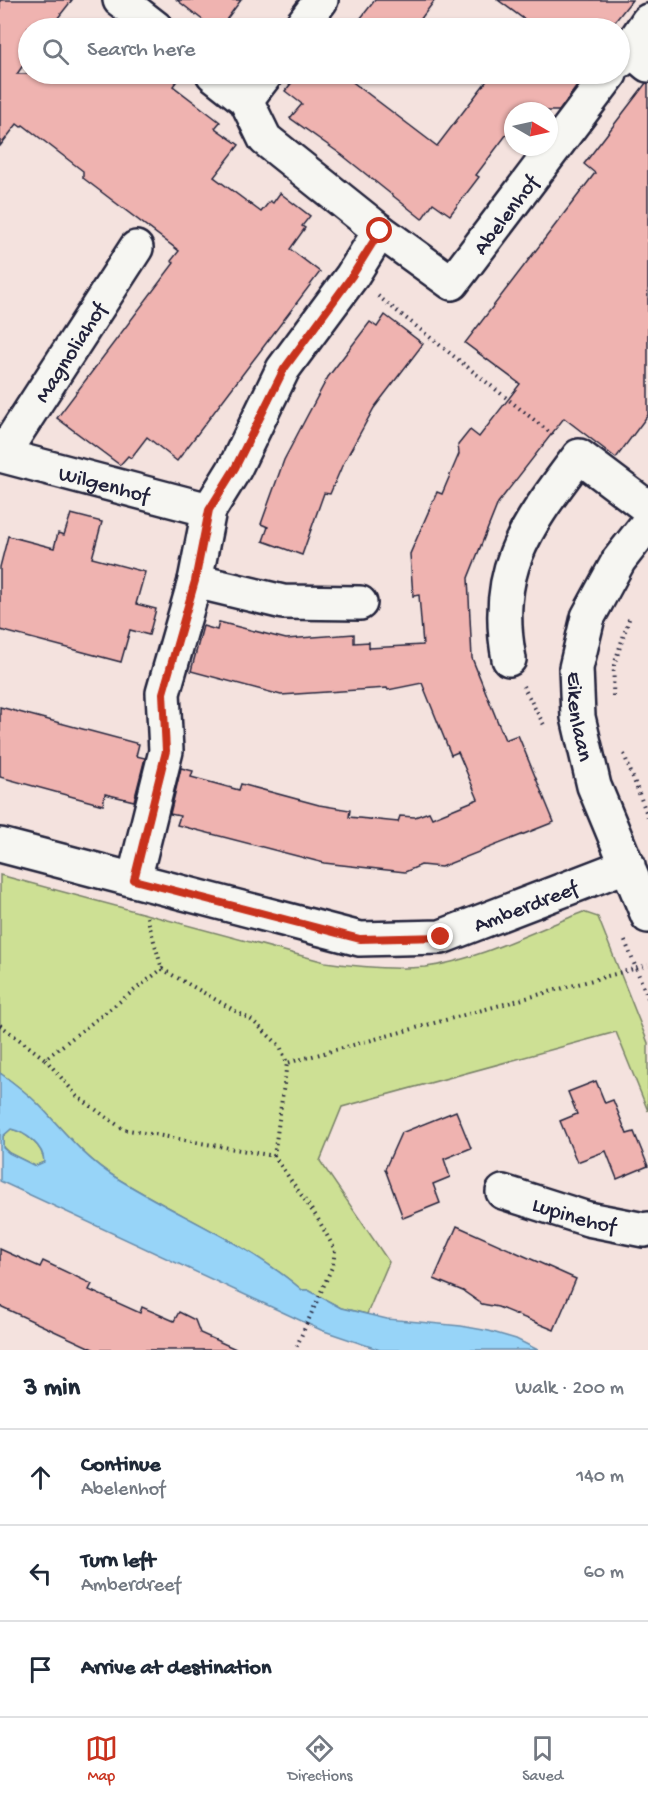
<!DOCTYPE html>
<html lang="en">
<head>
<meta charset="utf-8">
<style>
  body { margin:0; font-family:"Gochi Hand",sans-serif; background:#f6f6f7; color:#1f2937 }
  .compass { position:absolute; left:504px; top:102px; width:54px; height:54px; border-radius:50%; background:#fff; box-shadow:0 2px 4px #0004; rotate:99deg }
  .stop { position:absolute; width:18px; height:18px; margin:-14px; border:4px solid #c8321e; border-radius:50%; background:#fff }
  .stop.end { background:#c8321e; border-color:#fff; box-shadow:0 2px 6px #0008 }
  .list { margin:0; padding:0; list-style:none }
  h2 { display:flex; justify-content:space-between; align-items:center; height:78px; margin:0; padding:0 24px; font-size:26px }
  h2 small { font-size:20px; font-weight:400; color:#747a83 }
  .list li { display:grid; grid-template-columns:39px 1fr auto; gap:18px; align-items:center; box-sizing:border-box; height:96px; padding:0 24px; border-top:2px solid #e0e1e3 }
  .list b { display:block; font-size:22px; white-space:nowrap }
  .list p { margin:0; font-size:20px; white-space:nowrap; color:#747a83 }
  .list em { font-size:20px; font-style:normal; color:#747a83 }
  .icon { flex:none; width:33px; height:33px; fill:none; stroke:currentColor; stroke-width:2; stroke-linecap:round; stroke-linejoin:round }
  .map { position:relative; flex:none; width:648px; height:1350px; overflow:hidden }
  .search { position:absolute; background:#fff; box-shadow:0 2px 4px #0004; left:18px; right:18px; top:18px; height:66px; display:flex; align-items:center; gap:15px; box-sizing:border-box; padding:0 21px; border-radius:33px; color:#747a83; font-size:22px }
  .sheet { height:366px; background:#fff }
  nav { display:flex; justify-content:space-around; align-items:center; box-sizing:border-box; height:84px; border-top:2px solid #e0e1e3; background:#fff; font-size:16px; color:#747a83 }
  nav a { display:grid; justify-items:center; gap:3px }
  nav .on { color:#c8321e }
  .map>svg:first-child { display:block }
  .green { fill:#cde094; stroke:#788168; stroke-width:1.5 }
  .water { fill:#97d4f8; stroke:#688dac; stroke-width:1.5; fill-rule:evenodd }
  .building { fill:#efb3b0; stroke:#22223b; stroke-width:1.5 }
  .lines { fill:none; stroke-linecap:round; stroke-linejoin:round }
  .street-casing { stroke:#22223b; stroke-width:38 }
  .path { stroke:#22223b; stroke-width:4; stroke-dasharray:1.5 4.5; stroke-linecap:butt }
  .street { stroke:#f6f6f2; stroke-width:33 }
  .route { stroke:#c8321e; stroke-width:8 }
  .labels { text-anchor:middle; stroke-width:5; stroke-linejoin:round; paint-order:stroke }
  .street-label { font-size:22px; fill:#22223b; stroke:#f6f6f2 }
</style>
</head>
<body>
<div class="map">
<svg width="648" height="1350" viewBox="0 0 648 1350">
  <rect width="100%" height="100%" fill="#f4e2de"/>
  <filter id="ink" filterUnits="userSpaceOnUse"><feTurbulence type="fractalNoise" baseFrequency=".0167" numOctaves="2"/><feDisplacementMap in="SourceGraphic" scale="12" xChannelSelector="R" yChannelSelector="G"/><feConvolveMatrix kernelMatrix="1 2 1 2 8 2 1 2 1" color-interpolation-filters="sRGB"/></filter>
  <g filter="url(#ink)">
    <g class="green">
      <path d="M0,875L325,962C358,967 392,970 426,967C475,961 537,930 583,912L598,917L648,1043V1111L616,1032L342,1107L320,1161L389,1262L367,1314L341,1308L308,1290H302C246,1242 177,1216 115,1177C84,1158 63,1130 39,1105C27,1093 14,1083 0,1073Z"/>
      <path d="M11,1129C25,1132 44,1146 44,1162L35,1166L9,1153L3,1147V1136Z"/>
    </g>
    <path class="water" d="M0,1073C14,1083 27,1093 39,1105C63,1130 84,1158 115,1177C177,1216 246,1242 302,1290H308L341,1308L387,1319L461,1326L489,1331L516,1339L538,1350H380L321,1330L0,1181ZM11,1129C25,1132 44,1146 44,1162L35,1166L9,1153L3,1148V1136Z"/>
    <g class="building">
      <polygon points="0,0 72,0 50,28 28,28 28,58 17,74 182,74 173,86 220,122 215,128 239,145 214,177 261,212 270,201 273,203 280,193 310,216 302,226 305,228 290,249 320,272 177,461 147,437 131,458 128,456 120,465 57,418 174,263 171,261 179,251 83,178 83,171 23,125 21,127 17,124 0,146"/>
      <polygon points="177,0 241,0 220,28 213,28"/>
      <polygon points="375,0 435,0 414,28 353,28"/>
      <polygon points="498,0 632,0 610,28 536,28"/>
      <polygon points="299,74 342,74 437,146 492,74 561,74 577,86 559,111 513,111 513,126 476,175 479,177 450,215 433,203 422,219 342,155 290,118 302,104 285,91"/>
      <polygon points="646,83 648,83 648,415 616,458 564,418 498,503 468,578 472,658 505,740 518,735 554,822 441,867 421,865 405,872 324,863 177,825 180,816 170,814 181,768 193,771 191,777 239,790 241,784 319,805 350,810 349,817 398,822 400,816 415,817 429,812 432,818 478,799 458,752 451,755 422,683 388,690 387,688 281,695 191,671 203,626 217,630 219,622 286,639 354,634 354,643 369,642 369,648 423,645 419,595 413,596 410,554 437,492 442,494 459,454 458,445 470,430 479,437 520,384 465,343 595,173 584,164"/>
      <polygon points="385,315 423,344 374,408 342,466 330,494 324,493 302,555 263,541 268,527 261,524 284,460 306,418 328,377 370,322 377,327"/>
      <polygon points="71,514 102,522 92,558 145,572 136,604 156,609 149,635 130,630 121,662 0,630 0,567 8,536 54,548 58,533 64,535"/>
      <polygon points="0,707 139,744 136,756 145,758 134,801 105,794 103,805 0,777"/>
      <polygon points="596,1081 605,1103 613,1100 627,1134 634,1132 648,1166 617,1179 606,1151 577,1162 560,1121 577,1114 568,1092"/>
      <polygon points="456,1111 471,1148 444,1159 450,1177 433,1184 440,1203 403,1218 385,1169 401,1133"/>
      <polygon points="457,1226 576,1279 554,1330 498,1307 482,1304 463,1291 434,1279"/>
      <polygon points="0,1249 40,1267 43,1261 92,1284 89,1290 140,1313 142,1307 174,1321 179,1312 195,1320 200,1333 238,1350 95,1350 0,1306"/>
    </g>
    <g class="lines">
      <defs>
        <g id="street">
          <polyline points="120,0 156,28"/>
          <polyline points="300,28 321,0"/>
          <polyline points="629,49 648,21"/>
          <polyline points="620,61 629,49 648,65"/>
          <path id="s1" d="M213,74L246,100L265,139L380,231L452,283L610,74"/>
          <polyline points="246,100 266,74"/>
          <path id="s2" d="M0,455L209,510"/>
          <path id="s3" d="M2,455L136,248"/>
          <path id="s4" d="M648,523L619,560L588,617L576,668L578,717L594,786L648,916"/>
          <polyline points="195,581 283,602 360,603"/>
          <path d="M509,659C492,567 527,526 579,456L648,508"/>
          <path id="s5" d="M0,845L360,939L441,937L628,865"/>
          <polyline points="134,880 166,751 163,693 195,581 209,510 235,468 283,369 352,276 380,231"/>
          <path id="s6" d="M503,1192L588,1219L644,1230L648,1229"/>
        </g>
      </defs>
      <use href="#street" class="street-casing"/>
      <g class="path">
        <polyline points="378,296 553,435"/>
        <polyline points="523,686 544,725"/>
        <polyline points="613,696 614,665 630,616"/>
        <polyline points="624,754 648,817"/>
        <polyline points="147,917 162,969"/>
        <polyline points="625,941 648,998"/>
        <polyline points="0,1025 45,1059 162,969 253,1021 280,1046 287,1063 648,965"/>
        <polyline points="45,1059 78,1097 123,1129 274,1156 318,1219 335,1250 333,1265 295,1350"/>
        <polyline points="274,1156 287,1063"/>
      </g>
      <use href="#street" class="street"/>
    </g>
  </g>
  <g class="lines" filter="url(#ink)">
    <polyline class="route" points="380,231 352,276 284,369 235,468 209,510 195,581 163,693 166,751 134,880 360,939 441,937"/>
  </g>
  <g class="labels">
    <g class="street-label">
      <text dy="8" stroke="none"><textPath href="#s1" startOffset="408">Abelenhof</textPath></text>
      <text dy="8" stroke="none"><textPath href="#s3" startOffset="123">Magnoliahof</textPath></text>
      <text dy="8" stroke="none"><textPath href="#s2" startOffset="108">Wilgenhof</textPath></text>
      <text dy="8" stroke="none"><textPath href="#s4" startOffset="213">Eikenlaan</textPath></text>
      <text dy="8" stroke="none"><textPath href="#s5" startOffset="543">Amberdreef</textPath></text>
      <text dy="8" stroke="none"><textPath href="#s6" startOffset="75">Lupinehof</textPath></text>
    </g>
  </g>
</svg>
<svg class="compass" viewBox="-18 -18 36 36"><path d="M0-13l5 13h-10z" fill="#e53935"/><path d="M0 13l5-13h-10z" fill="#747a83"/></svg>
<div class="stop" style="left:380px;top:231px"></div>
<div class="stop end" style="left:441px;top:937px"></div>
<div class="search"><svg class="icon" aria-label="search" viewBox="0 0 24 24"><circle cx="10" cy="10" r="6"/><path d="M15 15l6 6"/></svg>Search here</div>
</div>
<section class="sheet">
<h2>3 min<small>Walk · 200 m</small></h2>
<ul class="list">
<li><svg class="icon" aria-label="ahead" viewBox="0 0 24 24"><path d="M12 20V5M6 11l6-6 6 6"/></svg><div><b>Continue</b><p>Abelenhof</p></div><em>140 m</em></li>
<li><svg class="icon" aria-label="left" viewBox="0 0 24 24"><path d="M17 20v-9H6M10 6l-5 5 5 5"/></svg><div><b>Turn left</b><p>Amberdreef</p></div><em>60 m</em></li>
<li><svg class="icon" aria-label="arrive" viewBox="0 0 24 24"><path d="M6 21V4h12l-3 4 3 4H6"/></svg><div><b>Arrive at destination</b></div></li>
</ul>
</section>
<nav>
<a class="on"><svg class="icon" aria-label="map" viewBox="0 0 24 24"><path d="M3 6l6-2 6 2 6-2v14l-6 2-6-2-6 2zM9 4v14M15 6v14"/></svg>Map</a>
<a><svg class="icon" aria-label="directions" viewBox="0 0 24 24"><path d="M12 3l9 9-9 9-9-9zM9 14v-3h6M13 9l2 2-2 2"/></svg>Directions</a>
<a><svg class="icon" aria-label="saved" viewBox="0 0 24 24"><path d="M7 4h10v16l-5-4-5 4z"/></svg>Saved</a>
</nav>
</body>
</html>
